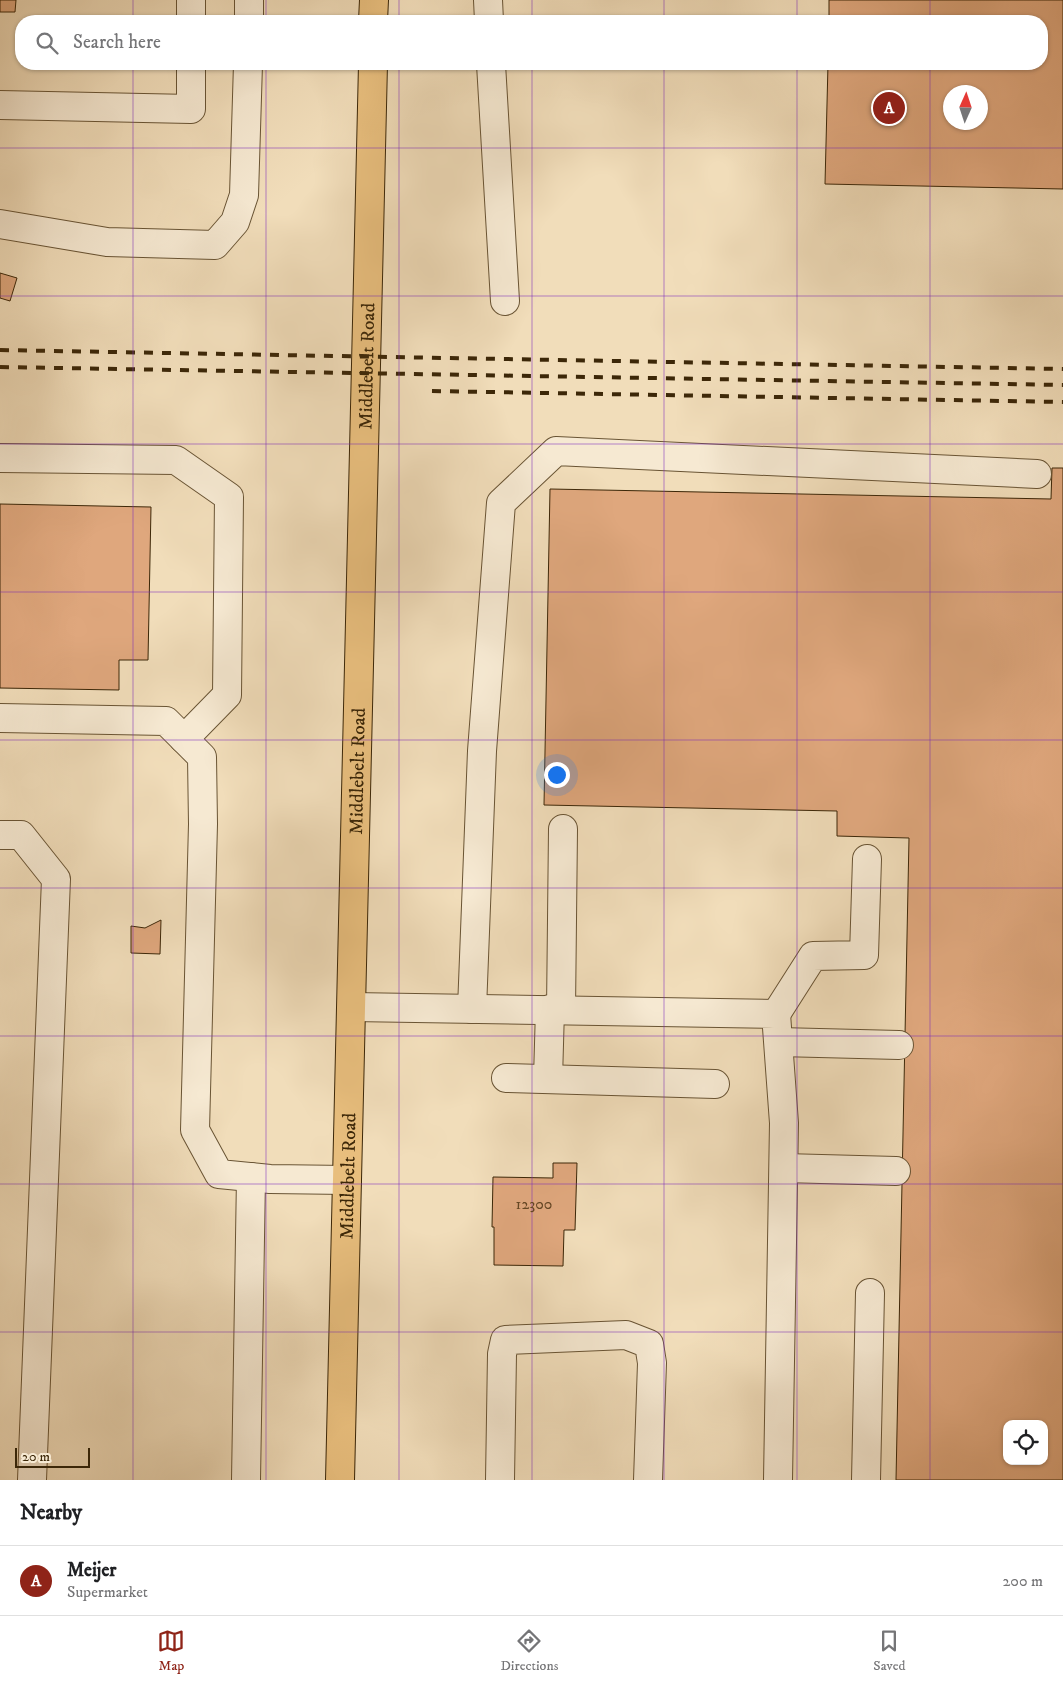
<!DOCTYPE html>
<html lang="en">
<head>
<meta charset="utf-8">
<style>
  body { margin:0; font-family:"IM FELL DW Pica",serif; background:#f6f6f6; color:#202124 }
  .controls { position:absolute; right:15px; bottom:15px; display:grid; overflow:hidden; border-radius:10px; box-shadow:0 1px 4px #0004 }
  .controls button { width:45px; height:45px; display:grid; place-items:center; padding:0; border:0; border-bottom:1px solid #e0e0e0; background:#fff; color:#202124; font:25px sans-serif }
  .compass { position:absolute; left:943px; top:85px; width:45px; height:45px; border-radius:50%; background:#fff; box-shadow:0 1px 4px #0004; rotate:3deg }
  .scale { position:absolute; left:15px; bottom:12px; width:75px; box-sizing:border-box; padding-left:5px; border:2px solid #3c2708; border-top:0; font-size:14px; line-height:18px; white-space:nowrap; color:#3c2708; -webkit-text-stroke:4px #f6e9d2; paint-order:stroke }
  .you { position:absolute; left:556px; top:774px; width:18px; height:18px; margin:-12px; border:4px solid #fff; border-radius:50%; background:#1a73e8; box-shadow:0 0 0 8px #1a73e833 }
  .badge { display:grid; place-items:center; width:32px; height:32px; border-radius:50%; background:#8f2418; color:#fff; font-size:16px; font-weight:700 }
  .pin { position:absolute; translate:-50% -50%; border:2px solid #fff; box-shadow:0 1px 5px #0006 }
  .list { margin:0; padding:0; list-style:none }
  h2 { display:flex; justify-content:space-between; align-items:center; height:65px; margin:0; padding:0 20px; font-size:21px }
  h2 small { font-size:16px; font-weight:400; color:#757577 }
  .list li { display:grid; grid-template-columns:32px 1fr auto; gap:15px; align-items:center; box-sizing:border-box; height:70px; padding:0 20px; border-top:1px solid #e0e0e0 }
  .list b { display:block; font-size:19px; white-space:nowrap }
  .list p { margin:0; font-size:16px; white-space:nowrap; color:#757577 }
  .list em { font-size:16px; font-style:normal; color:#757577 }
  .icon { flex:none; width:28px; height:28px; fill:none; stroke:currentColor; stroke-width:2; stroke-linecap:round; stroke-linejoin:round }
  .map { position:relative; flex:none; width:1063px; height:1480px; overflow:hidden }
  .search { position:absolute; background:#fff; box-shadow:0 1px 4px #0004; left:15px; right:15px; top:15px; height:55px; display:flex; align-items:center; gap:12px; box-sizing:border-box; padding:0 18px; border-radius:20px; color:#757577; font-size:19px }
  .sheet { height:135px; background:#fff }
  nav { display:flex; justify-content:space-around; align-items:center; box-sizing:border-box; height:70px; border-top:1px solid #e0e0e0; background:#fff; font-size:14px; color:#757577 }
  nav a { display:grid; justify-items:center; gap:2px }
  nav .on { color:#8f2418 }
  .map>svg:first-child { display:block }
  .building { fill:#dfa77d; stroke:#3c2708; fill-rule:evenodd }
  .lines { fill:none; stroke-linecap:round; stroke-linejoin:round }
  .minor-casing { stroke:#695434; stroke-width:30 }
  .major-casing { stroke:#3c2708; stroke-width:30 }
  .minor { stroke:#f6e9d2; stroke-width:28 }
  .major { stroke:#e8be7d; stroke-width:28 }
  .rail { stroke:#3c2708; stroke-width:4; stroke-dasharray:9 9; stroke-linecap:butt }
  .grid { fill:none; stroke:#7b2cbf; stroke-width:1; stroke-opacity:0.55 }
  .labels { text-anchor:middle; stroke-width:4; stroke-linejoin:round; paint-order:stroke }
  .number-label { font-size:16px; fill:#654725 }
  .street-label { font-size:19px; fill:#3c2708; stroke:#f6e9d2 }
</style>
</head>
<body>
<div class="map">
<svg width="1063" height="1480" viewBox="0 0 1063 1480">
  <rect width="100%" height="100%" fill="#f1ddba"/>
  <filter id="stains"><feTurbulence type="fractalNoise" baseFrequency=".004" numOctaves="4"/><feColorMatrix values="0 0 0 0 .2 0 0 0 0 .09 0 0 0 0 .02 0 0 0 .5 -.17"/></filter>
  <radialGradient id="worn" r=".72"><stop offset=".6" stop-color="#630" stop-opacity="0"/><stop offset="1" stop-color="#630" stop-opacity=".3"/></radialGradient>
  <g class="building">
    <polygon points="0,0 16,0 15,12 0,12"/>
    <path d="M829,0H1063V189L825,184L828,64H1042V21H829ZM950,92H980V122H950Z"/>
    <polygon points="0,273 17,278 10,301 0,298"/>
    <path d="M1052,468H1063V1480H896L909,838L837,836V811L544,805L550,489L1051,499ZM1007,1424H1044V1461H1007Z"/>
    <polygon points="0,504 151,507 148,660 119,660 119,690 0,688"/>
    <polygon points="161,920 160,954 131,953 131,926 145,928"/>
    <polygon points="553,1163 577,1163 575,1230 564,1230 563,1266 494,1265 494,1227 492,1227 493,1177 553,1178"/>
  </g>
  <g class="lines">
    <defs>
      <g id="minor">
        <polyline points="488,0 489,21"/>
        <polyline points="191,21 191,0"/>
        <polyline points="249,21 249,0"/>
        <polyline points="491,64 505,301"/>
        <polyline points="0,105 191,109 191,64"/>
        <polyline points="0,224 107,242 215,245 235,222 244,195 248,64"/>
        <polyline points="0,458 176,460 229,497 227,695 184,739"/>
        <polyline points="0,718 166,721 202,757 203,824 195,1130 219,1174 270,1179 347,1180"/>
        <polyline points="0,835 21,835 56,879 32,1480"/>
        <polyline points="352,1007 776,1014 784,1123 778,1480"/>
        <polyline points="472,1009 482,751 501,503 556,451 1037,474"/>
        <polyline points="561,1010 563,829"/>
        <polyline points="776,1014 813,956 864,955 867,859"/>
        <polyline points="779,1042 899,1045"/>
        <polyline points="506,1078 715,1084"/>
        <polyline points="548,1079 550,1009"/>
        <polyline points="784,1168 896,1171"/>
        <polyline points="246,1480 251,1177"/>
        <polyline points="500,1480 502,1354 505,1340 626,1335 649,1344 652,1363 648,1480"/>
        <polyline points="866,1480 870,1293"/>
      </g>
      <g id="major">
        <polyline points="373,21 374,0"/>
        <path id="s1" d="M340,1480L373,64"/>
      </g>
    </defs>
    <use href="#minor" class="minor-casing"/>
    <use href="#major" class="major-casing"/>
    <use href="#minor" class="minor"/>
    <use href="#major" class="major"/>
    <g class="rail">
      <polyline points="0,350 1063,369"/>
      <polyline points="0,367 1063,385"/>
      <polyline points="432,391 1063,402"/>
    </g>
  </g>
  <path class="grid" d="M133,0V21M266,0V21M399,0V21M532,0V21M664,0V21M797,0V21M930,0V21M133,64V1480M266,64V1480M399,64V1480M532,64V1480M664,64V1480M797,64V1480M930,64V1480M0,148H1063M0,296H1063M0,444H1063M0,592H1063M0,740H1063M0,888H1063M0,1036H1063M0,1184H1063M0,1332H1063"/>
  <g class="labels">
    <g class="number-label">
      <text x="534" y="1209">12300</text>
    </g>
    <g class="street-label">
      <text dy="7" stroke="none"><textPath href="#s1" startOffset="1114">Middlebelt Road</textPath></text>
      <text dy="7" stroke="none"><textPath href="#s1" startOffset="709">Middlebelt Road</textPath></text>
      <text dy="7" stroke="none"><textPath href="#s1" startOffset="304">Middlebelt Road</textPath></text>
    </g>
  </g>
  <rect width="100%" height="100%" filter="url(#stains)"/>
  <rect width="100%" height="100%" fill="url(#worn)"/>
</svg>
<div class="controls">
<button><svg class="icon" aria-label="locate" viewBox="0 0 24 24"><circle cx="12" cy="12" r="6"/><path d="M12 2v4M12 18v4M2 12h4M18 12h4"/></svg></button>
</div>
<svg class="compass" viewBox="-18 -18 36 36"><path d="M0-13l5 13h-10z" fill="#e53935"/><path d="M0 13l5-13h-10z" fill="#757577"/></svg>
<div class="scale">20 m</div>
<div class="you"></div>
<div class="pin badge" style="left:889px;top:108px">A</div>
<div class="search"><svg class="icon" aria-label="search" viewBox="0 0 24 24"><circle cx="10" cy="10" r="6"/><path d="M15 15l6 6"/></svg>Search here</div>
</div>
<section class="sheet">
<h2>Nearby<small></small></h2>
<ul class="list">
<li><span class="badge">A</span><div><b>Meijer</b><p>Supermarket</p></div><em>200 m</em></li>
</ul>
</section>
<nav>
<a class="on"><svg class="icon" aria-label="map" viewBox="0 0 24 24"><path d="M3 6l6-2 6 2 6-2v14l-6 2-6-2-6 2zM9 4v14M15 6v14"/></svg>Map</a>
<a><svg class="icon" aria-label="directions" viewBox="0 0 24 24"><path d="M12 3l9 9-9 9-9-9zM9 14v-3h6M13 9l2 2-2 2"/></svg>Directions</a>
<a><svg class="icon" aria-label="saved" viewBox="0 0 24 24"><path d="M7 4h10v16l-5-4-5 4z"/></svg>Saved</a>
</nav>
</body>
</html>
